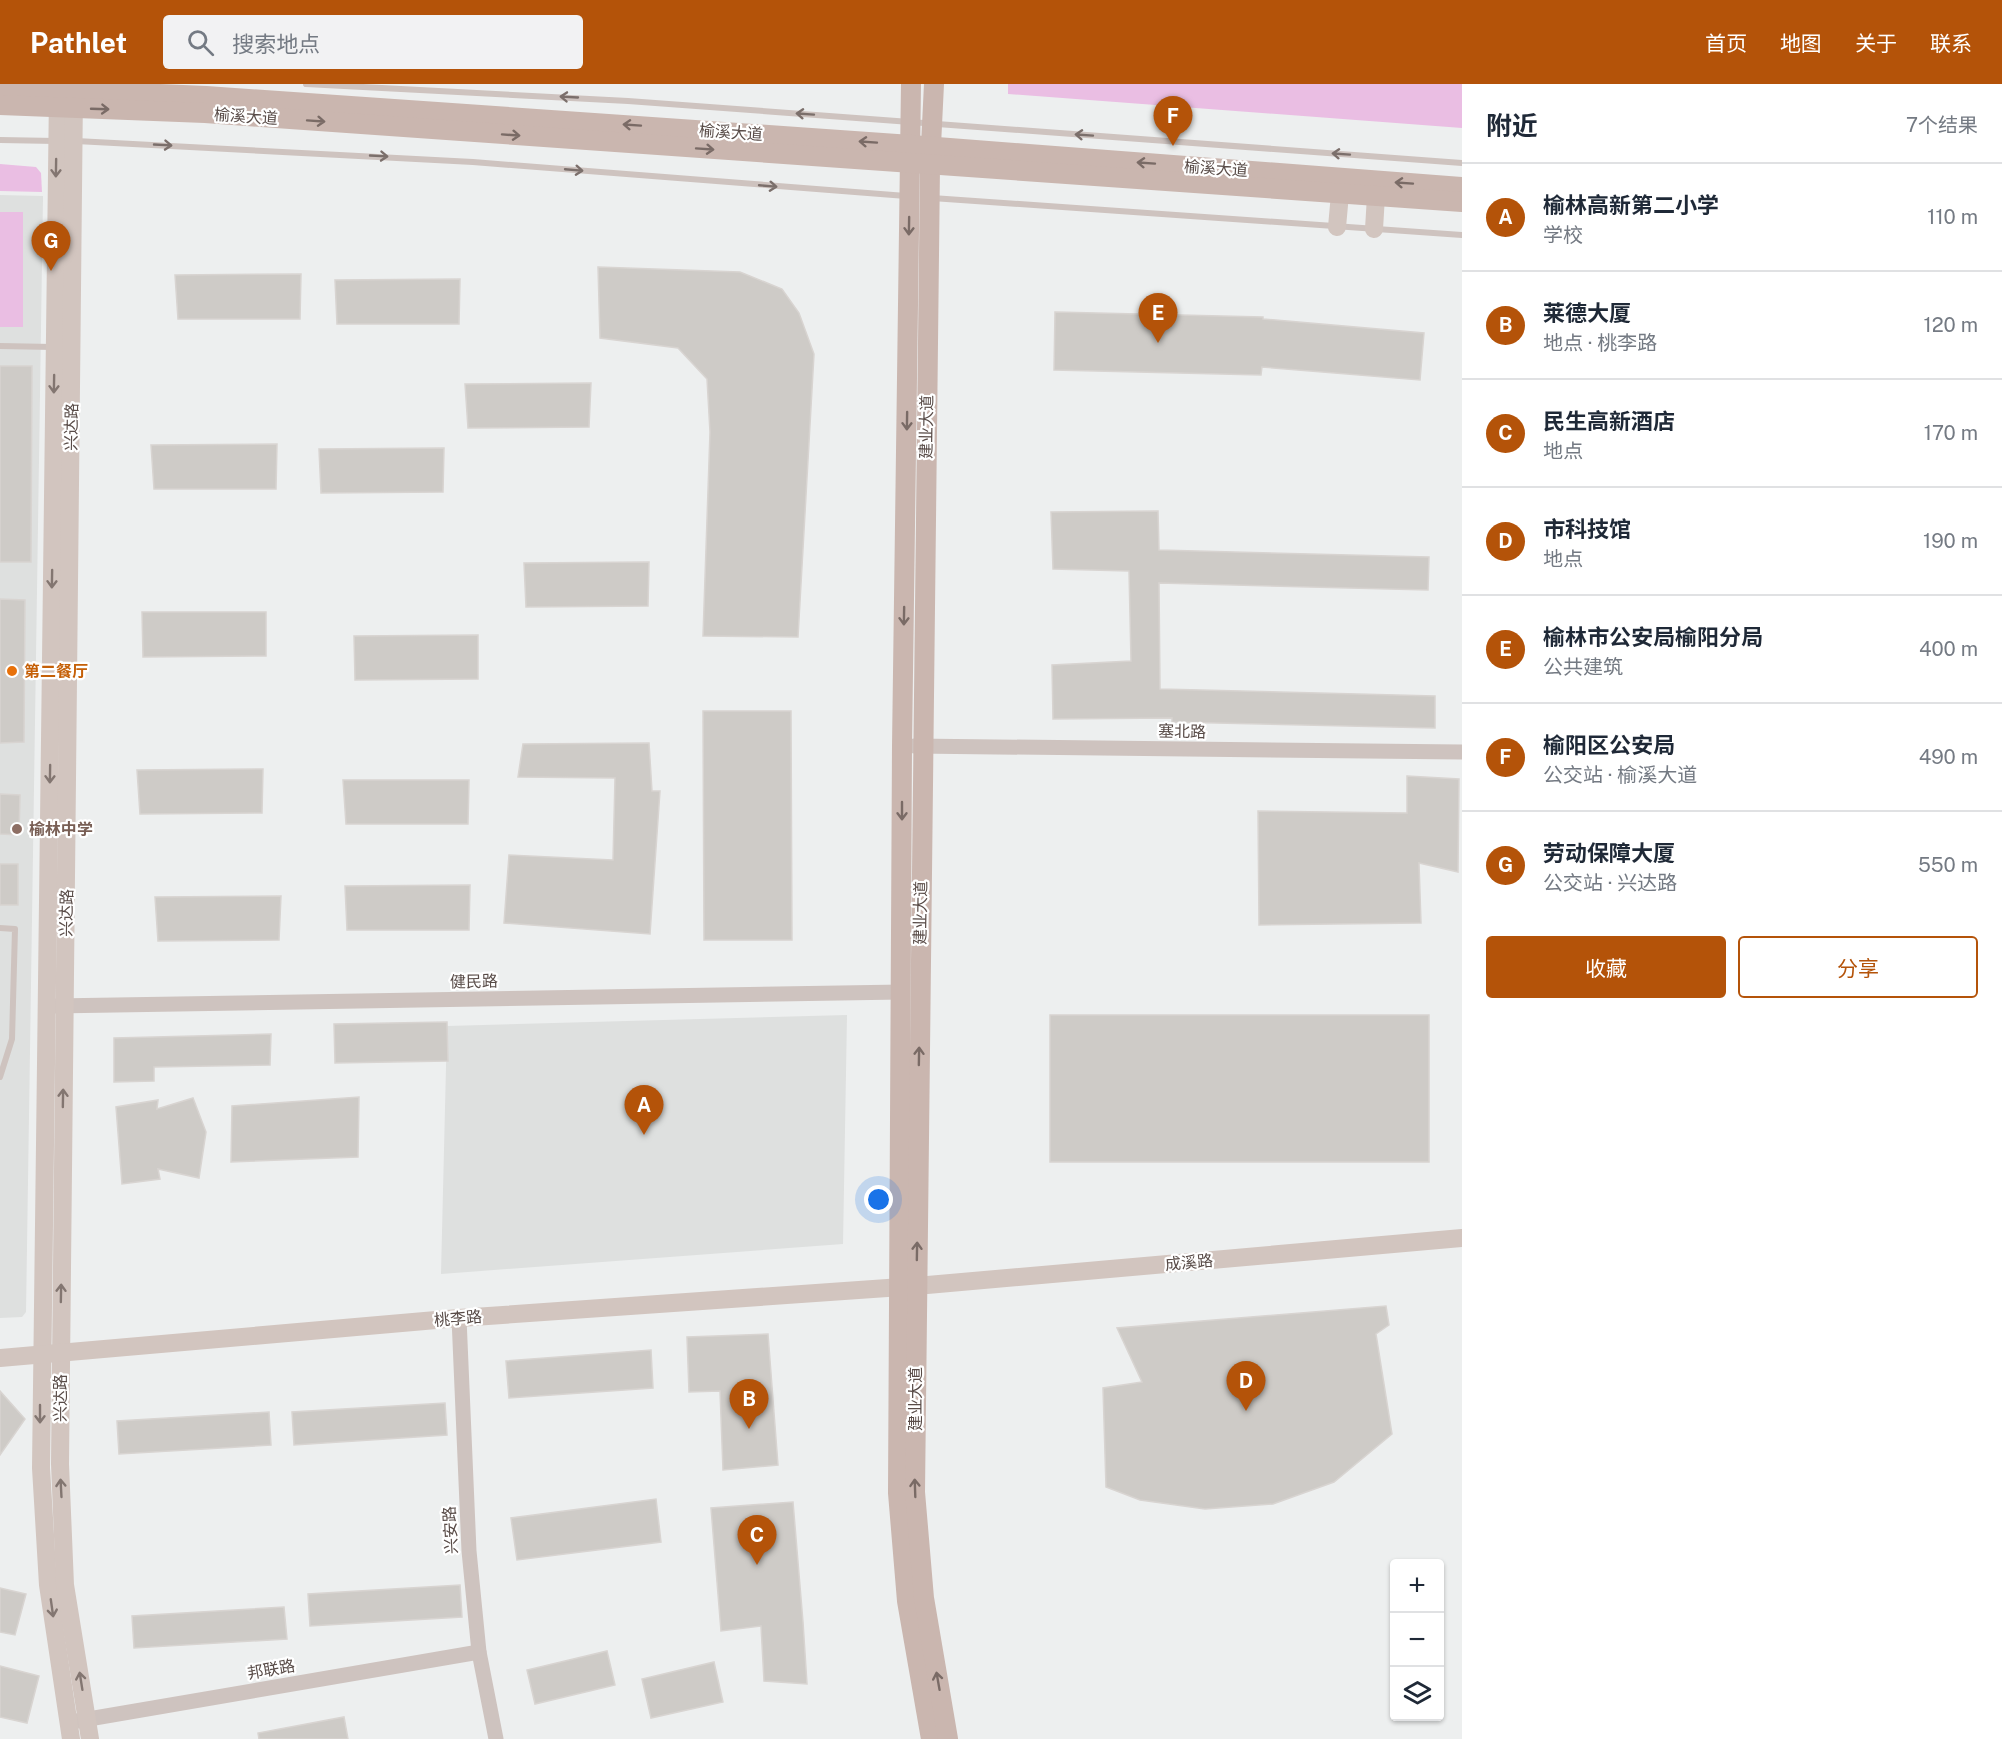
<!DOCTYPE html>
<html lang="zh">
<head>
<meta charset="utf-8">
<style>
  body { margin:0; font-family:"Public Sans","Noto Sans SC",sans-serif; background:#f2f2f3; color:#1f2937 }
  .controls { position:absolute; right:18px; bottom:18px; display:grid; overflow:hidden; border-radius:6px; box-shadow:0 2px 4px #0004 }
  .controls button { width:54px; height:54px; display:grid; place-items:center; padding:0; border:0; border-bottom:2px solid #e0e1e3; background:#fff; color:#1f2937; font:30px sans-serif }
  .you { position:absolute; left:879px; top:1116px; width:21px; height:21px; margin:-15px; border:4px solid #fff; border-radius:50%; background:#1a73e8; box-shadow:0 0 0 9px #1a73e833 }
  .badge { display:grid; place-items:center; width:39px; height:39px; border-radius:50%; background:#b45309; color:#fff; font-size:20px; font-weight:700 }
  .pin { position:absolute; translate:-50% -50px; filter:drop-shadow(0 2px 3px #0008) }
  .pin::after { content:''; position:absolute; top:32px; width:21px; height:18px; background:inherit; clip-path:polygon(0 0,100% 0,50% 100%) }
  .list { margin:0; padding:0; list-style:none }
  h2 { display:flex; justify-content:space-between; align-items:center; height:78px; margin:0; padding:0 24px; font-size:26px }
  h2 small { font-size:20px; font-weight:400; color:#747a83 }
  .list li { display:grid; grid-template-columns:39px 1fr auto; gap:18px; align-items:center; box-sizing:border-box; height:108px; padding:0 24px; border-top:2px solid #e0e1e3 }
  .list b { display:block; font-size:22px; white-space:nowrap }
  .list p { margin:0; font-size:20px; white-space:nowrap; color:#747a83 }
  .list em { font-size:20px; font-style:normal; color:#747a83 }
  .actions { display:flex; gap:12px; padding:18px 24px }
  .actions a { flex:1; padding:14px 0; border:2px solid #b45309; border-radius:6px; text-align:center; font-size:21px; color:#b45309 }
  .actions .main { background:#b45309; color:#fff }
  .icon { flex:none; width:33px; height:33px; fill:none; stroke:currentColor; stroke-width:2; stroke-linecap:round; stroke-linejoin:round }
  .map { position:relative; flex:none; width:1462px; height:1655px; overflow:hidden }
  header { display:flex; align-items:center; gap:36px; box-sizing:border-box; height:84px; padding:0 30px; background:#b45309; color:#fff }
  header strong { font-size:28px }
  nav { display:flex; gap:33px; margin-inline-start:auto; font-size:21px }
  .search { width:420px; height:54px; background:#f2f2f3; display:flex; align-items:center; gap:15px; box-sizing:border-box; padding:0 21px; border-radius:6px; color:#747a83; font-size:22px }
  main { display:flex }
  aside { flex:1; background:#fff }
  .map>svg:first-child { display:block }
  .education { fill:#dee0df }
  .green { fill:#eabee3 }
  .building { fill:#cecbc7; stroke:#d8d4d1; stroke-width:1.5 }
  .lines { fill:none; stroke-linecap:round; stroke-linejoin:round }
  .service { stroke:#cec3bf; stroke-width:6 }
  .tertiary { stroke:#cec3bf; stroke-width:15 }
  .secondary { stroke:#d2c5bf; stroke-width:18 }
  .primary { stroke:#cab6af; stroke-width:20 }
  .oneway { stroke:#7b6f6b }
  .oneway2 { stroke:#7a6b66 }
  .oneway3 { stroke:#837671 }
  .food-dot { fill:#e8710a; stroke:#fff; stroke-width:2 }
  .education-dot { fill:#8d6e63; stroke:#fff; stroke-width:2 }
  .labels { text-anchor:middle; stroke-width:4.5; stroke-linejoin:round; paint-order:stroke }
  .street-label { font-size:16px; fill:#584b47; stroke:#fff }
  .food-label { font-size:16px; font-weight:bold; fill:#c56008; stroke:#fff; text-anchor:start }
  .education-label { font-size:16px; font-weight:bold; fill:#785e54; stroke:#fff; text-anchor:start }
</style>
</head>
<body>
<header>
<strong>Pathlet</strong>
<div class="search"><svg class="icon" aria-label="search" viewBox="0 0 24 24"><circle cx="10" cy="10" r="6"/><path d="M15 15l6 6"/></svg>搜索地点</div>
<nav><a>首页</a><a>地图</a><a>关于</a><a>联系</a></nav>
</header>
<main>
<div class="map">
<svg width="1462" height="1655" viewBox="0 0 1462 1655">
  <rect width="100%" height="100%" fill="#edefef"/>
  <g class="education">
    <polygon points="0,111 43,112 26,1228 22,1233 0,1234"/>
    <polygon points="847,931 843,1160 441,1190 447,942"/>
  </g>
  <g class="green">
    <polygon points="1008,0 1462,0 1462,44 1008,10"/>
    <polygon points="0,80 36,83 41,89 42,108 0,107"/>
    <rect x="0" y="128" width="23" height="115"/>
  </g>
  <g class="building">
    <polygon points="598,183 740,188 782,205 799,229 814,270 798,553 703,552 710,348 707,295 678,264 600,254"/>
    <polygon points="301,190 300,235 178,235 175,191"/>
    <polygon points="460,195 459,240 337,240 335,196"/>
    <polygon points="1055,228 1263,233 1263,235 1424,249 1420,296 1262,283 1261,291 1054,286"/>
    <polygon points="0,282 32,282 31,478 0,478"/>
    <polygon points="591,299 589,343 468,344 465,300"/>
    <polygon points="277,360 276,405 154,405 151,361"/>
    <polygon points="444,364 443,408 321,409 319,365"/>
    <polygon points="1158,427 1159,466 1429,473 1428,506 1159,499 1160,605 1435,612 1435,644 1172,638 1172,634 1053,635 1052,581 1131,577 1129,487 1053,485 1051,428"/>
    <polygon points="649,478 648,522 526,523 524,479"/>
    <polygon points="0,515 25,516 24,658 0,659"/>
    <polygon points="142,528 266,528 266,572 143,573"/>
    <polygon points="478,551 478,595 355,596 354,552"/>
    <polygon points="703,627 791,627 792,856 704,856"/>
    <polygon points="649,659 652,707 660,707 650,850 504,839 509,771 613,776 615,694 518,693 523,660"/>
    <polygon points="263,685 262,729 140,730 137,686"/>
    <polygon points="1407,692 1459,695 1458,788 1419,779 1421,839 1259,841 1258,727 1407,729"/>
    <polygon points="343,696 469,696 468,740 346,740"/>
    <polygon points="0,710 20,711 19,751 0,750"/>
    <rect x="0" y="780" width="18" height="41"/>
    <polygon points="470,801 469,846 347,846 345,802"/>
    <polygon points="281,812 279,856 158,857 155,813"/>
    <rect x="1050" y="931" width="379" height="147"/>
    <polygon points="447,938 448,977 335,979 334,940"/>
    <polygon points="271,950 270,981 154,983 154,997 114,998 114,954"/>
    <polygon points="359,1013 358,1073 231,1078 232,1022"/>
    <polygon points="193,1014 206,1048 199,1094 158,1085 160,1095 122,1100 116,1023 158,1016 157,1025"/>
    <polygon points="1386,1222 1389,1241 1376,1250 1392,1350 1334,1398 1273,1420 1205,1425 1140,1416 1106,1403 1103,1304 1142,1298 1117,1244"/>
    <polygon points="768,1250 778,1381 723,1386 720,1307 689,1308 687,1253"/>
    <polygon points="651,1266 653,1304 509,1314 506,1277"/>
    <polygon points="0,1307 25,1335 0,1371"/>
    <polygon points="445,1319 447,1351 294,1361 292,1328"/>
    <polygon points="269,1328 271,1361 119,1370 117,1337"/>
    <polygon points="656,1415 661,1458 517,1476 511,1434"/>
    <polygon points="793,1418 803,1538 807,1600 764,1597 761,1542 721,1547 711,1424"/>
    <polygon points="460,1501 462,1533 310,1542 308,1510"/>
    <polygon points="0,1504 26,1510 15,1551 0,1548"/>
    <polygon points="284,1523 287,1555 134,1564 132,1532"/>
    <polygon points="607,1567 615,1601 535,1620 527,1586"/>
    <polygon points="714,1578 723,1618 651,1634 642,1595"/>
    <polygon points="0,1582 39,1592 27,1639 0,1633"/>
    <polygon points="344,1633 348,1655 259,1655 258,1649"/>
  </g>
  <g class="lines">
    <g class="service">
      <polyline points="306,0 628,17 1462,79"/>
      <polyline points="0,56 56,57"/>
      <polyline points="76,57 473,78 906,112"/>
      <polyline points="932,114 1462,151"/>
      <polyline points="0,262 53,263"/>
      <polyline points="0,844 15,845 12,955 0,993"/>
    </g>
    <g class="tertiary">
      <polyline points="914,662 1462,668"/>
      <polyline points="53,922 902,908"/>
      <polyline points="459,1234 469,1467 479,1568 496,1655"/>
      <polyline points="77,1637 479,1568"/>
    </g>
    <g class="secondary">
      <polyline points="58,9 41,1384 48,1501 71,1655"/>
      <polyline points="74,9 60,1380 65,1501 90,1655"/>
      <polyline points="1337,143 1340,110"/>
      <polyline points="1374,145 1376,112"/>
      <polyline points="0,1274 459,1234 916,1202 1462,1154"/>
    </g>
    <g class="primary">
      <polyline points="911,0 902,662 898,1409 907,1517 931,1655"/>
      <polyline points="934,0 930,82 915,1408 924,1514 948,1655"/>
      <polyline points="0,3 206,12 911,61 1462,103"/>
      <polyline points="0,21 205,29 1462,118"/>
    </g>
  </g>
  <defs><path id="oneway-shaft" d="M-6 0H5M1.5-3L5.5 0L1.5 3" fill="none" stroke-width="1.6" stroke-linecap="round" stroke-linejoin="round" transform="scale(1.5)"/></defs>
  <g class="oneway">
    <use href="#oneway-shaft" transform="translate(569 13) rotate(-177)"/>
    <use href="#oneway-shaft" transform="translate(805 30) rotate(-176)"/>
    <use href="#oneway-shaft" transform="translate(1084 51) rotate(-176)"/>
    <use href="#oneway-shaft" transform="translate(163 61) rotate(3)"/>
    <use href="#oneway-shaft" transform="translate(1341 70) rotate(-176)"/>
    <use href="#oneway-shaft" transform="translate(379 72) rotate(3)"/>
    <use href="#oneway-shaft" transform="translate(574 86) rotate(5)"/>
    <use href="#oneway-shaft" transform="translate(768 102) rotate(5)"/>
  </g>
  <g class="oneway2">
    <use href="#oneway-shaft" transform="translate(100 25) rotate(2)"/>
    <use href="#oneway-shaft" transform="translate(316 37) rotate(4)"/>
    <use href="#oneway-shaft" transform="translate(632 41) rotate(-176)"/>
    <use href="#oneway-shaft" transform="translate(511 51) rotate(4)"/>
    <use href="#oneway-shaft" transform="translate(868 58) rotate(-176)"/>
    <use href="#oneway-shaft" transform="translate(705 65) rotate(4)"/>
    <use href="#oneway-shaft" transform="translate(1146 79) rotate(-176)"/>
    <use href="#oneway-shaft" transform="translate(1404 99) rotate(-176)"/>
    <use href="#oneway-shaft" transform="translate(909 142) rotate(91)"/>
    <use href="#oneway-shaft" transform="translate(907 337) rotate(91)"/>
    <use href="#oneway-shaft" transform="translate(904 532) rotate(91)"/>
    <use href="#oneway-shaft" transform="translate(902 727) rotate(90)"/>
    <use href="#oneway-shaft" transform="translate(919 972) rotate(-89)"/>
    <use href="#oneway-shaft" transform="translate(917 1167) rotate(-89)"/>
    <use href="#oneway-shaft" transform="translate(915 1404) rotate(-92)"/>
    <use href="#oneway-shaft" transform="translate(938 1597) rotate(-100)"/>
  </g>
  <g class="oneway3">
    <use href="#oneway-shaft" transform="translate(56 84) rotate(91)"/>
    <use href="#oneway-shaft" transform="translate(54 300) rotate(91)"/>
    <use href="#oneway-shaft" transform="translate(52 495) rotate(91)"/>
    <use href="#oneway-shaft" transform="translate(50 690) rotate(91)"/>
    <use href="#oneway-shaft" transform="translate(63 1014) rotate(-89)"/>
    <use href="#oneway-shaft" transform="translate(61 1209) rotate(-89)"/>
    <use href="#oneway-shaft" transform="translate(40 1330) rotate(90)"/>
    <use href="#oneway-shaft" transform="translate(61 1404) rotate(-93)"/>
    <use href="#oneway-shaft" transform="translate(52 1524) rotate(82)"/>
    <use href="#oneway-shaft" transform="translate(81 1597) rotate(-99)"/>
  </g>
  <circle class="food-dot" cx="12" cy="587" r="6"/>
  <circle class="education-dot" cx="17" cy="745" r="6"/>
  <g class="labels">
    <g class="street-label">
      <text transform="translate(246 32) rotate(4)" y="6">榆溪大道</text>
      <text transform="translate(731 48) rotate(4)" y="6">榆溪大道</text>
      <text transform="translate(1216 84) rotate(4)" y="6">榆溪大道</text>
      <text transform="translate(71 343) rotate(-89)" y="6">兴达路</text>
      <text transform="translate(926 343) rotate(-89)" y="6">建业大道</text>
      <text transform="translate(1182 647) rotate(1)" y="6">塞北路</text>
      <text transform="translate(66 829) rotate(-89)" y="6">兴达路</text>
      <text transform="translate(920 829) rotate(-89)" y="6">建业大道</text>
      <text transform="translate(474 897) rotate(-1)" y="6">健民路</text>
      <text transform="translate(1189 1178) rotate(-5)" y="6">成溪路</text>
      <text transform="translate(458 1234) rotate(-5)" y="6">桃李路</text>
      <text transform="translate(60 1314) rotate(-90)" y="6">兴达路</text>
      <text transform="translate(915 1315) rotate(-90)" y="6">建业大道</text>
      <text transform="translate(450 1446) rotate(-93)" y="6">兴安路</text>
      <text transform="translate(271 1585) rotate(-10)" y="6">邦联路</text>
    </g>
    <g class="food-label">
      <text x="24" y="593">第二餐厅</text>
    </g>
    <g class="education-label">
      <text x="29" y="751">榆林中学</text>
    </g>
  </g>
</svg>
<div class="controls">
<button>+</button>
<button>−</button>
<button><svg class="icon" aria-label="layers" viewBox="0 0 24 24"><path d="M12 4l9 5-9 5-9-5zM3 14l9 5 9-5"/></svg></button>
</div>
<div class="you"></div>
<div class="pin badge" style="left:644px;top:1051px">A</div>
<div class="pin badge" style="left:749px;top:1345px">B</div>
<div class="pin badge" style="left:757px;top:1481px">C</div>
<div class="pin badge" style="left:1246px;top:1327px">D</div>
<div class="pin badge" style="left:1158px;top:259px">E</div>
<div class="pin badge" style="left:1173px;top:62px">F</div>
<div class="pin badge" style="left:51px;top:187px">G</div>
</div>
<aside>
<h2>附近<small>7个结果</small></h2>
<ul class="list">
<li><span class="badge">A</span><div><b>榆林高新第二小学</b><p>学校</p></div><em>110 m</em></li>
<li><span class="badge">B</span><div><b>莱德大厦</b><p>地点 · 桃李路</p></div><em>120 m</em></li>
<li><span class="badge">C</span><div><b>民生高新酒店</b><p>地点</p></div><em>170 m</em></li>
<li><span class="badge">D</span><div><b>市科技馆</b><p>地点</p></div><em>190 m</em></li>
<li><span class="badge">E</span><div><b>榆林市公安局榆阳分局</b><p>公共建筑</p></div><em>400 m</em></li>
<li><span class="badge">F</span><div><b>榆阳区公安局</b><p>公交站 · 榆溪大道</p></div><em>490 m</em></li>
<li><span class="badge">G</span><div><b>劳动保障大厦</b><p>公交站 · 兴达路</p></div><em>550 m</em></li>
</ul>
<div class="actions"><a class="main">收藏</a><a>分享</a></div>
</aside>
</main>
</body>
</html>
